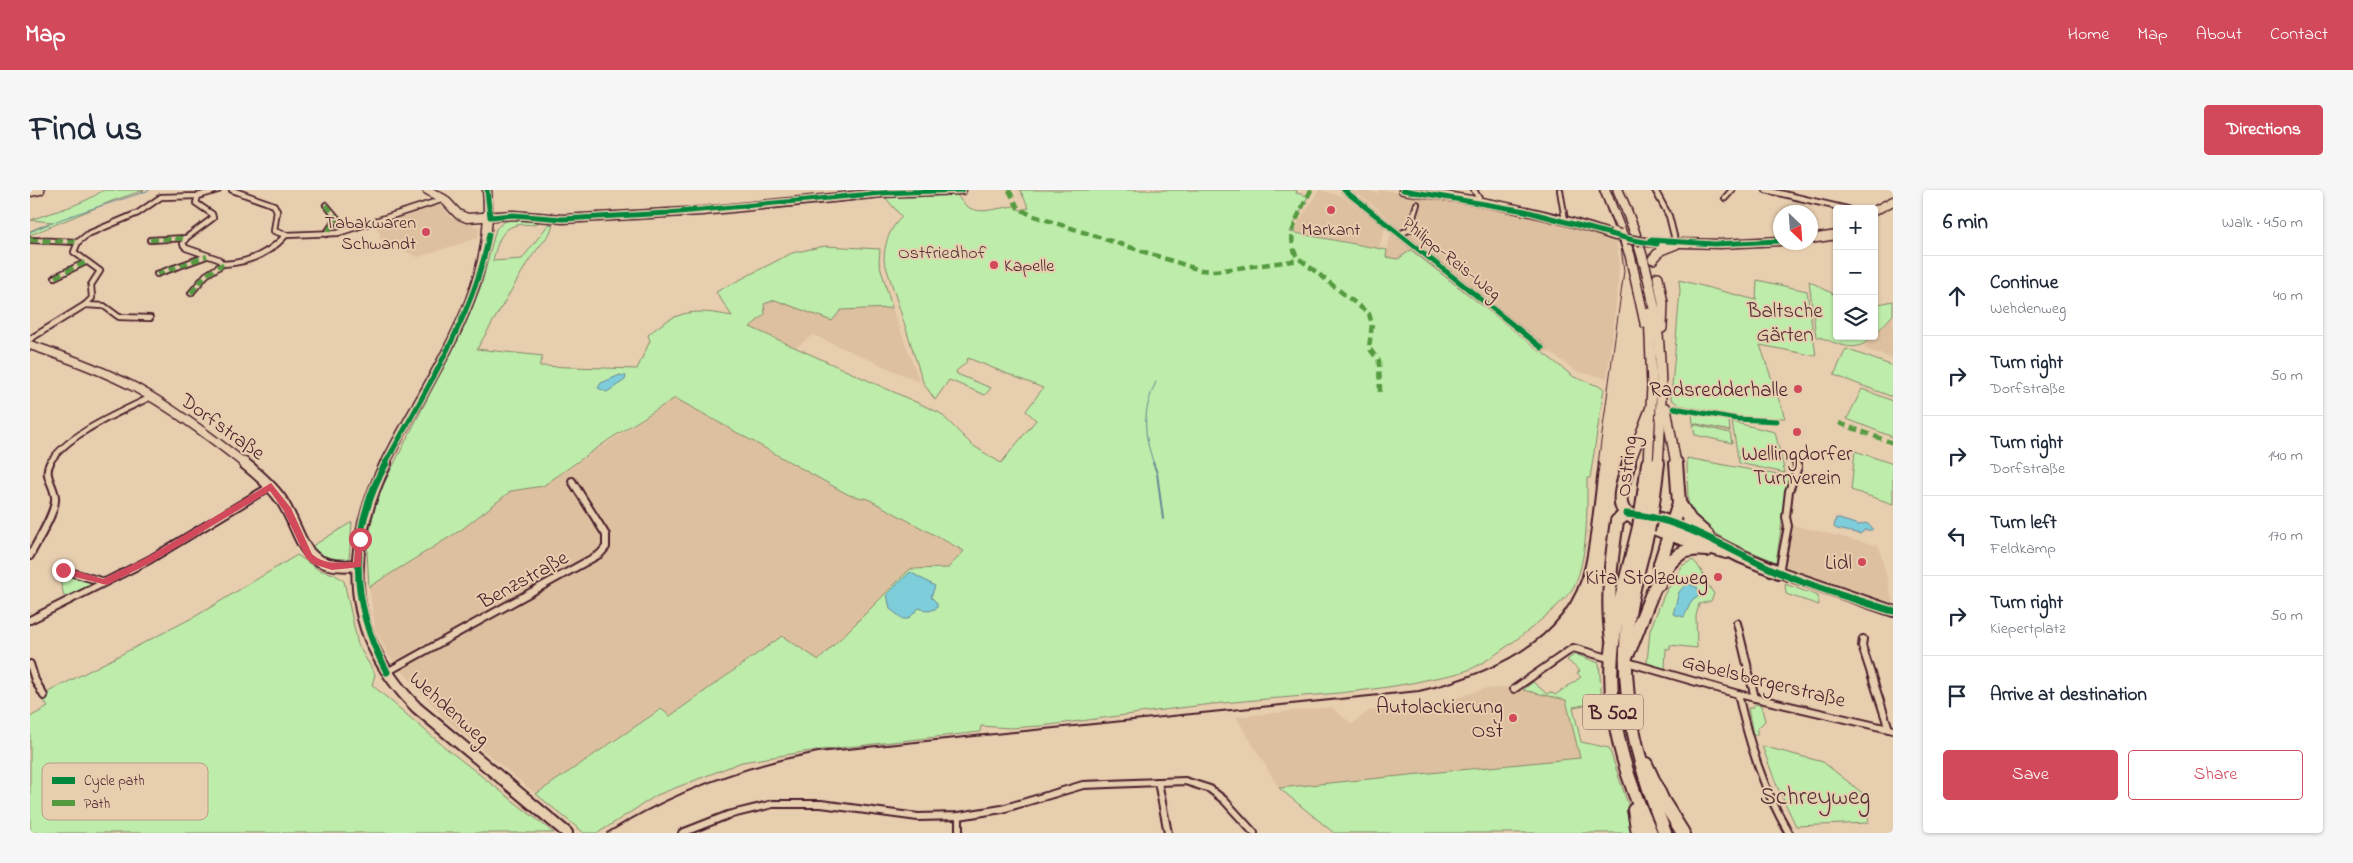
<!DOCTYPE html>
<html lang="en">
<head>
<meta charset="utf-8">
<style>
  body { margin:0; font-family:"Indie Flower",sans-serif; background:#f6f6f7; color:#1f2937 }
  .controls { position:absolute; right:15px; top:15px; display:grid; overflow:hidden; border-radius:5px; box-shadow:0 1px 4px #0004 }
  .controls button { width:45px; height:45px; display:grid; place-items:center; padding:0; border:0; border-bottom:1px solid #e0e1e3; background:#fff; color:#1f2937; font:25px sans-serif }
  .compass { position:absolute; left:1743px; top:15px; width:45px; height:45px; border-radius:50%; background:#fff; box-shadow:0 1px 4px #0004; rotate:155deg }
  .stop { position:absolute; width:15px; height:15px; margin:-11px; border:4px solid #d1495b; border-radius:50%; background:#fff }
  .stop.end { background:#d1495b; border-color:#fff; box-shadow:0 1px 5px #0008 }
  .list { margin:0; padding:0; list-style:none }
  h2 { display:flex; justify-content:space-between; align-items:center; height:65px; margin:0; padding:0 20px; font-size:21px }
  h2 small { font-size:16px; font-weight:400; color:#747a83 }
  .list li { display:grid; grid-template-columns:32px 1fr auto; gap:15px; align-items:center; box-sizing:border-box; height:80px; padding:0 20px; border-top:1px solid #e0e1e3 }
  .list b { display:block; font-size:19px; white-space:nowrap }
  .list p { margin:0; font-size:16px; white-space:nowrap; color:#747a83 }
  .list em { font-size:16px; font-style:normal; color:#747a83 }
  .actions { display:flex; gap:10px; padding:15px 20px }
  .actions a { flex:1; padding:11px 0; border:1px solid #d1495b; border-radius:5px; text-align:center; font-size:18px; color:#d1495b }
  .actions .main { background:#d1495b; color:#fff }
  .icon { flex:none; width:28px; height:28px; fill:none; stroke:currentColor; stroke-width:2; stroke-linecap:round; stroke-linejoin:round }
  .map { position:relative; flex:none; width:1863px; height:643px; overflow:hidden; border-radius:5px }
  header { display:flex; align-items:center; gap:30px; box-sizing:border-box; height:70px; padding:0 25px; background:#d1495b; color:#fff }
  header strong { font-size:24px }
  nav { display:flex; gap:28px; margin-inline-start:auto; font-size:18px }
  .intro { display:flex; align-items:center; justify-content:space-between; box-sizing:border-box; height:120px; padding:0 30px }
  h1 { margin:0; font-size:35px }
  .button { padding:12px 22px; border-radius:5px; background:#d1495b; color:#fff; font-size:18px; font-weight:700 }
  main { display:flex; gap:30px; padding:0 30px }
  aside { flex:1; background:#fff; border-radius:5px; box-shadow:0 1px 4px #0004 }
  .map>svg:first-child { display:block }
  .built { fill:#ddc0a0 }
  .green { fill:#beecaa; stroke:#84866a }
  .water { fill:#7ecdda; stroke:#698794 }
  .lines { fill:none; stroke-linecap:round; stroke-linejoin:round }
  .stream-far1 { stroke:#698794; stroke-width:1 }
  .stream { stroke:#698794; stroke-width:2 }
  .street-far1-casing { stroke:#4a1f2b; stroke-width:8 }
  .street-casing { stroke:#4a1f2b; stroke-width:10 }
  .secondary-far1-casing { stroke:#4a1f2b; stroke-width:11 }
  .secondary-casing { stroke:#4a1f2b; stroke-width:14 }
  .highway-far1-casing { stroke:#4a1f2b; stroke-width:12 }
  .highway-casing { stroke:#4a1f2b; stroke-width:16 }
  .street-far1 { stroke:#e7ceaf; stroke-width:4.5 }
  .street { stroke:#e7ceaf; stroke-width:6 }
  .secondary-far1 { stroke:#e7ceaf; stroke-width:8 }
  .secondary { stroke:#e7ceaf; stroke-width:10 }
  .highway-far1 { stroke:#e7ceaf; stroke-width:9 }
  .highway { stroke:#e7ceaf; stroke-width:12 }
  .rail-far1 { stroke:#4a1f2b; stroke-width:1 }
  .rail { stroke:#4a1f2b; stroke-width:2 }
  .secondary-bridge-casing { stroke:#4a1f2b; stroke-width:11; stroke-linecap:butt }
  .highway-bridge-casing { stroke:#4a1f2b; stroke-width:16; stroke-linecap:butt }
  .secondary-bridge { stroke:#e7ceaf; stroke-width:8 }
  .highway-bridge { stroke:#e7ceaf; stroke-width:12 }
  .quiet { stroke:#559a41; stroke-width:4.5; stroke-dasharray:8 4.5; stroke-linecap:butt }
  .cycleway-far1-casing { stroke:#e7ceaf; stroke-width:8 }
  .cycleway-casing { stroke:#e7ceaf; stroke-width:10 }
  .cycleway-far1 { stroke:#00873e; stroke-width:5 }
  .cycleway { stroke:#00873e; stroke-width:7 }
  .route { fill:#d1495b }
  .poi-dot { fill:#d1495b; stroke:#e7ceaf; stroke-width:2 }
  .labels { text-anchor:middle; stroke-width:4; stroke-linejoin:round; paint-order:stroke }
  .far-poi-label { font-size:18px; fill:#4a1f2b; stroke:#e7ceaf; text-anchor:end }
  .far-park-label { font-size:18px; fill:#563438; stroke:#e7ceaf }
  .far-street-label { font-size:18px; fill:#4a1f2b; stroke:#e7ceaf }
  .shield { fill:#e7ceaf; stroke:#795453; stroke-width:1 }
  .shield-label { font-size:20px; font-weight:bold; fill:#4a1f2b }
  .park-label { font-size:21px; fill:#563438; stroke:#e7ceaf }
  .poi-label { font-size:21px; fill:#4a1f2b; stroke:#e7ceaf; text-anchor:end }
  .street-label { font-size:21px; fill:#4a1f2b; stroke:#e7ceaf }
  .near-park-label { font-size:25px; fill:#563438; stroke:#e7ceaf }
  .key { fill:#e7ceaf; stroke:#b89a87; stroke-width:1 }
  .key-label { font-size:14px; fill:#4a1f2b }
</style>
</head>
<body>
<header>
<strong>Map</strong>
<nav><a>Home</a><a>Map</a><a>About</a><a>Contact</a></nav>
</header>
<div class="intro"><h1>Find us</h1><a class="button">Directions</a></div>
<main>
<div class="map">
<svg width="1863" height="643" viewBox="0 0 1863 643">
  <rect width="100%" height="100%" fill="#e7ceaf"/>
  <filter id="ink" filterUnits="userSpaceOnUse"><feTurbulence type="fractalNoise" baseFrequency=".02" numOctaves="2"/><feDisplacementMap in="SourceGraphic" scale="10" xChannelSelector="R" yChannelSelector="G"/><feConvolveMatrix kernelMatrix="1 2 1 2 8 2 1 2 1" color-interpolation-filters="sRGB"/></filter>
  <g filter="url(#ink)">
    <g class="built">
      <polygon points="1289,0 1312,6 1355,37 1349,58 1266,42 1268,33"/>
      <polygon points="1327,0 1348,3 1349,0 1352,0 1471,17 1564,41 1586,50 1589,67 1588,97 1577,188 1547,182 1520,162 1509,161 1472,133 1368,69 1355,67 1360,48 1366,36 1347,18 1325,2"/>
      <polygon points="410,14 422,28 449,37 448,48 388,67 351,50 349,41 342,34"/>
      <polygon points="745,110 801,130 811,120 862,118 890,192 783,145 765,158 720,137 735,124 734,114"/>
      <polygon points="1863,125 1863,169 1833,158 1844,146"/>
      <polygon points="645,208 819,305 838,309 934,361 918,378 880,379 789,470 752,446 640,526 630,519 506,604 415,529 359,466 346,441 339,397 431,340 481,301 513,296"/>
      <polygon points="1762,335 1849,356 1863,413 1790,391 1757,378 1755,375"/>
      <polygon points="1477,497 1536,510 1551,568 1249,598 1206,527 1301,517 1322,534 1339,521 1408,514 1453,499"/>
    </g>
    <g class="green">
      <path d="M73,0H114L82,11L0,45V41L21,32L1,30C24,21 54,15 73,0Z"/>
      <path d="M990,0H1267L1266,3L1278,6L1260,42L1357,60L1356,67L1368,69L1381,60L1544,187L1574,198L1560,288H1557C1557,319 1558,368 1544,396C1534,416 1459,473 1438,480C1428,484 1416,486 1405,488C1342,503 1278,505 1214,511C1146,517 1078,528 1011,536L980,538L951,536L950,542L774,562L712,572L627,605L568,643H554L506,604L631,519L640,526L752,446L789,470L880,379L918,378L934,361L838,309L819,305L645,208L580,249L513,296L481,301L431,340L339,397L337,362L345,311L430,145L451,96L466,39C478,25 494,28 510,31L505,35C475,31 469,44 463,71L492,69L518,35L523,34L520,43L499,70L447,159L513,166L509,176L607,179L620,151L618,145C648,119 665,119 702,126L686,102L762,63L795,56L850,59L849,72L862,118L811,120L802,131L745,110L734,114L735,124L720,137L910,223L942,255L971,273L1006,230L996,221L1013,198L938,168L935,174L926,181L927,184L961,198L955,205L919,190L905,210L893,192L854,70C854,54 860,37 872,27L854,6L926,3C941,30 958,19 985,16L990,20L999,18Z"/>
      <polygon points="1649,90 1726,110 1727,90 1777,101 1786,166 1730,155 1755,228 1713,227 1649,215 1641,209 1650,101"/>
      <path d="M1779,91L1807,106V146H1843C1826,166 1808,153 1786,146Z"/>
      <polygon points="1863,111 1863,125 1844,145 1844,115"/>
      <polygon points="1816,159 1863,176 1863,207 1804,185"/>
      <polygon points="1832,199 1863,211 1863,247 1817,229"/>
      <polygon points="1662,223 1699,231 1700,241 1663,233"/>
      <polygon points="1702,232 1745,242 1755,283 1709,273"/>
      <polygon points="1663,234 1700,243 1702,253 1665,245"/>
      <polygon points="1825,261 1863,274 1863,314 1821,300"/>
      <path d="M1657,268L1759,287L1746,372C1719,360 1665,343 1658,311Z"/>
      <polygon points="322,332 319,369 306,373 295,372 279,358"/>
      <polygon points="267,365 289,380 304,384 314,391 328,455 345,484 342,495 417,559 524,643 0,643 0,527 18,517 12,508 20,501 166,426"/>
      <path d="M1663,370C1673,380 1676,393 1684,404L1681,411L1669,414L1666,426L1667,458L1640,455V460L1636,458L1635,479L1617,473L1620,440L1634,405L1653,375Z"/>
      <polygon points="28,382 67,390 68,393 35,410"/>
      <polygon points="1755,394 1788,406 1789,415 1756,404"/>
      <polygon points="1545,464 1569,473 1572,512 1543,517 1551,552 1579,558 1601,623 1603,643 1304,643 1249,598 1550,568 1536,510 1493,500 1503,492 1517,504 1520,502 1525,505 1551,487 1547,483 1550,481 1537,470"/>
      <polygon points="1725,514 1731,515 1735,531 1727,539 1727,545 1723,545 1718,518 1722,518"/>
      <polygon points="1732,556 1793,572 1840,609 1838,633 1766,636 1747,596"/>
    </g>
    <g class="water">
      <polygon points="590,185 596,186 595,190 577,202 568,198 571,193"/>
      <polygon points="1806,328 1829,335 1836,333 1842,337 1842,340 1835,340 1830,344 1807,339 1804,337"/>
      <polygon points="880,382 905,396 901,407 907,413 907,418 899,421 889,418 878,429 873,429 860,419 857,404"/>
      <polygon points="1657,393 1668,398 1669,405 1662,410 1654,427 1643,424 1649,402"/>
    </g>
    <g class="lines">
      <g class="stream-far1">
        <path d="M0,42C39,24 80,14 120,0"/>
        <path d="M1124,274C1113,243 1112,222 1126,192"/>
      </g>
      <polyline class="stream" points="1123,273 1127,283 1133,329"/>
      <defs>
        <g id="street-far1">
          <polyline points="202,0 244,15 247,21 244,41 256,45 308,43 414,9"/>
          <polyline points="1314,0 1512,158"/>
          <polyline points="1444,0 1451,12"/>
          <polyline points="1530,0 1535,30"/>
          <polyline points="1625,0 1639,26 1646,54"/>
          <polyline points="1736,0 1817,19"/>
          <path d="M168,6L166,13L182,24L183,28L156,48L153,54L156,58L188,69L193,74C218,73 239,64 256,45"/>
          <polyline points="1695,8 1702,0"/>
          <polyline points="296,15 307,28 296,44"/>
          <polyline points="1369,44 1379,40 1387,14"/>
          <polyline points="0,50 48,52"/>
          <polyline points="120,50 156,48"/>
          <polyline points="127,84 177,66"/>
          <polyline points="25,87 56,72"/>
          <polyline points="161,103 176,85 193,74"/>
          <polyline points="55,115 74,116 89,127 120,128"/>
          <polyline points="0,149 55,115 62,108 61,95 70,81 44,62 48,52 58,44 108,23 131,7 168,6 188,0"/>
          <polyline points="1765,272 1766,274"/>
          <path d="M19,274C38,243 89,223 121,207"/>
        </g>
        <g id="street">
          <path d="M0,366C6,353 27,321 25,307C24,295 13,285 20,273"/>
          <polyline points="33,380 74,392"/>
          <polyline points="1749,382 1758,336 1756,327 1759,301 1768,277 1766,273"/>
          <polyline points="0,430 119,370 241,296"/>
          <polyline points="1707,433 1725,508"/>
          <polyline points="1833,449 1832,456 1859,539"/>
          <polyline points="1597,472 1708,504 1863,540"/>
          <polyline points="0,474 5,490 14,506"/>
          <polyline points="357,482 570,364 576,357 576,345 542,291"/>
          <polyline points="1484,499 1543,458 1582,469"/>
          <path d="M1708,504C1719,553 1733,599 1759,643"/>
          <polyline points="1128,592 1138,643"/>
          <polyline points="929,626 929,643"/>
          <polyline points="652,643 698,625 743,614 791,614 888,627 929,626 972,619 1053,595 1155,591 1180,599 1194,610 1224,643"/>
        </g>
        <g id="secondary-far1">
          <polyline points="397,0 414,9 428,24 437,28 483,25 533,29 672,21 852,3 932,0"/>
          <path d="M1373,0C1445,9 1516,22 1585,46"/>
          <polyline points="0,2 10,0"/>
          <polyline points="1844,21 1863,11"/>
          <polyline points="1780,49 1807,45"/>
          <polyline points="1615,52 1690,54 1750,51"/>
          <path d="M0,155C36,167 72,180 106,198C144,219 181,247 215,274"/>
          <path d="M355,274C398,187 467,102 457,0"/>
        </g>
        <g id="secondary">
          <path d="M214,273C228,284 242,296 252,311C276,351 270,381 328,375"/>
          <path d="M356,273C313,362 315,446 387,518L537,643"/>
          <polyline points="1749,382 1863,421"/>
        </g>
        <g id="highway-far1">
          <polyline points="1575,0 1600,65 1615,133"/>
          <path d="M1588,0C1630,95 1636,172 1628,274"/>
          <polyline points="1623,69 1631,60 1646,54"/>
          <polyline points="1628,87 1633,113 1632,138"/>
          <polyline points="1636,218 1646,274"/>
          <polyline points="1599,274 1621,217"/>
          <polyline points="1618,274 1622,196 1619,123"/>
        </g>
        <g id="highway">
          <path d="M1599,273C1596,284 1586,308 1593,319C1603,336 1674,355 1696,362"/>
          <polyline points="1649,313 1660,330 1677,345"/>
          <polyline points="1612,318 1618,273"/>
          <polyline points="1622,321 1628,273"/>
          <path d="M1609,337C1599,379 1586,420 1582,463C1577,527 1595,586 1621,643"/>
          <path d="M1618,341C1611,371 1602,400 1598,431C1589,504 1608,575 1635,643"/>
          <polyline points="1629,394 1630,374 1649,313 1646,273"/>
          <path d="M1582,450C1576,410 1581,371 1587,331L1596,324L1622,326L1654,338L1710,366L1749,382"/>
          <path d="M1598,463C1612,435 1624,381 1650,364C1658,359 1668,359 1677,360"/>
          <polyline points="1616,574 1633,611 1653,643"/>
          <polyline points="1604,620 1608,643"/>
        </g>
      </defs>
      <use href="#street-far1" class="street-far1-casing"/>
      <use href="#street" class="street-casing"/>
      <use href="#secondary-far1" class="secondary-far1-casing"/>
      <use href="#secondary" class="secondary-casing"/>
      <use href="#highway-far1" class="highway-far1-casing"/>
      <use href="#highway" class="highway-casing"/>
      <use href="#street-far1" class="street-far1"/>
      <use href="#street" class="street"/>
      <use href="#secondary-far1" class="secondary-far1"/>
      <use href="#secondary" class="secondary"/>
      <use href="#highway-far1" class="highway-far1"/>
      <use href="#highway" class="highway"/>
      <polyline class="rail-far1" points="1568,274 1594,81 1590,48 1569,0"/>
      <path class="rail" d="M577,643C643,602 711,576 788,562L1389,501C1457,485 1539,452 1555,375C1562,342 1564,307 1569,273"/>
      <defs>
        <g id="secondary-bridge">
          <polyline points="1584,42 1590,44"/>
          <polyline points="1598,49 1615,52"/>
        </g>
        <g id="highway-bridge">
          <polyline points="1609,337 1612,318"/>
          <polyline points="1618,341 1622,321"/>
        </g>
      </defs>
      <use href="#secondary-bridge" class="secondary-bridge-casing"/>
      <use href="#highway-bridge" class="highway-bridge-casing"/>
      <use href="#secondary-bridge" class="secondary-bridge"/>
      <use href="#highway-bridge" class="highway-bridge"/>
      <g class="quiet">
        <polyline points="979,0 988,18 1001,25 1170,80 1185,81 1270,70"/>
        <path d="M1281,0C1271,21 1254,44 1267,67L1339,124L1342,134L1339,158L1349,171L1350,202"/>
        <polyline points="296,15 307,28 296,44"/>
        <polyline points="0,50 48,52"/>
        <polyline points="120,50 156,48"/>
        <polyline points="127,84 177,66"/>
        <polyline points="25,87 56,72"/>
        <polyline points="161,103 176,85 193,74"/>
        <polyline points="1809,233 1863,253"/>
      </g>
      <defs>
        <g id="cycleway-far1">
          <polyline points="457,0 460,27 483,25 533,29 638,23 852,3 932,0"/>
          <polyline points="1314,0 1512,158"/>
          <polyline points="1373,0 1495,21 1603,50 1627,54"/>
          <polyline points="1620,50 1685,54 1750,51"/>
          <polyline points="1644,218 1707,229 1747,231"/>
          <path d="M355,274C392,207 447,119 459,44"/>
        </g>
        <g id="cycleway">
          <path d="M356,273C318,342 320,413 357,482"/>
          <path d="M1596,324C1650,326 1699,361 1748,382C1785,398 1824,409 1863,421"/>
        </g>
      </defs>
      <use href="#cycleway-far1" class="cycleway-far1-casing"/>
      <use href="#cycleway" class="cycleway-casing"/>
      <use href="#cycleway-far1" class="cycleway-far1"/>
      <use href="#cycleway" class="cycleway"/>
    </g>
  </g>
  <path class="route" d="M241,293L261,318L282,364C295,375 308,373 324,372L326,349L333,346L331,377L302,380L283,374L276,368L254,321L240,301L122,372L77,395L33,384L28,380L33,377L73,389L116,368Z"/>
  <g class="poi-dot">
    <circle cx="1301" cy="20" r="5"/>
    <circle cx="396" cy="42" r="5"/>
    <circle cx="964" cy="75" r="5"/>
    <circle cx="1768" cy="199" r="5"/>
    <circle cx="1767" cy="242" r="5"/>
    <circle cx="1832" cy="372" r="5"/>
    <circle cx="1688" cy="387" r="5"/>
    <circle cx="1483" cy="528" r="5"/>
  </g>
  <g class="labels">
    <g class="far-poi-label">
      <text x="386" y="38">Tabakwaren<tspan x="386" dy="21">Schwandt</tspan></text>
      <text x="1301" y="45" text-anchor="middle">Markant</text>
      <text x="974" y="81" text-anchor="start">Kapelle</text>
    </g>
    <g class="far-park-label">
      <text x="912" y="68">Ostfriedhof</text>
    </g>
    <g class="far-street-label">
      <text transform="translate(1422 68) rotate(39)" y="6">Philipp-Reis-Weg</text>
    </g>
    <rect class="shield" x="1553" y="504.5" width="60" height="35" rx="4"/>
    <g class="shield-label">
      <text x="1583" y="529">B 502</text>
    </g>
    <g class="park-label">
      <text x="1755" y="127">Baltsche<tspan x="1755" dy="24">Gärten</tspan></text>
    </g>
    <g class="poi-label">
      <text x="1758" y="206">Radsredderhalle</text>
      <text x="1767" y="270" text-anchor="middle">Wellingdorfer<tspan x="1767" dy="24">Turnverein</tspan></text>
      <text x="1822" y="379">Lidl</text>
      <text x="1678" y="394">Kita Stolzeweg</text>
      <text x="1473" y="523">Autolackierung<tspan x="1473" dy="24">Ost</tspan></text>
    </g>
    <g class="street-label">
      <text transform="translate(193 236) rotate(36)" y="7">Dorfstraße</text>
      <text transform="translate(1596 276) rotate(-83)" y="7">Ostring</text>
      <text transform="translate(493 389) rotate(-29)" y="7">Benzstraße</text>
      <text transform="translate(1734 490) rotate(14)" y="7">Gabelsbergerstraße</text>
      <text transform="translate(420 518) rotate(42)" y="7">Wehdenweg</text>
    </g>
    <g class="near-park-label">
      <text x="1785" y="614">Schreyweg</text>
    </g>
  </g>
  <rect x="12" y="573" width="166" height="57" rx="8" class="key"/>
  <rect x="22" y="587" width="23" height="7" fill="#00873e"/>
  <rect x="22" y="610" width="23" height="6" fill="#559a41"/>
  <g class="key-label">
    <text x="54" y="595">Cycle path</text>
    <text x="54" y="618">Path</text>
  </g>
</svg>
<div class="controls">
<button>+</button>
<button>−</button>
<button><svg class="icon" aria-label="layers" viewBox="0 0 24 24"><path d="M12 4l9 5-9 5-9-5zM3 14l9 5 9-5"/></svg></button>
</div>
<svg class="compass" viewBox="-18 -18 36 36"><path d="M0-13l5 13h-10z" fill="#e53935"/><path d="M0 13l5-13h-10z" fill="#747a83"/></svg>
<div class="stop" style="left:330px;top:349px"></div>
<div class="stop end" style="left:33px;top:380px"></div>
</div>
<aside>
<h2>6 min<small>Walk · 450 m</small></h2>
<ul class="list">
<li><svg class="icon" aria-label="ahead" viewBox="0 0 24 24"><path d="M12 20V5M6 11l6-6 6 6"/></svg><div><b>Continue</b><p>Wehdenweg</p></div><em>40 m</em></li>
<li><svg class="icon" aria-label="right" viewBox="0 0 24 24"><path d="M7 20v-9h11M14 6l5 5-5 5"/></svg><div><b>Turn right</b><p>Dorfstraße</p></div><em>50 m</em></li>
<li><svg class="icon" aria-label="right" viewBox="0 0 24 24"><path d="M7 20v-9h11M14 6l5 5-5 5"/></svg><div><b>Turn right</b><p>Dorfstraße</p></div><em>140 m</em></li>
<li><svg class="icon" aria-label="left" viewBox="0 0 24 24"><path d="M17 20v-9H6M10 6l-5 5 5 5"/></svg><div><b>Turn left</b><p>Feldkamp</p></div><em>170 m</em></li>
<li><svg class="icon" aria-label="right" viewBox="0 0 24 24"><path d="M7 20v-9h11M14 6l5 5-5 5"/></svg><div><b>Turn right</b><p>Kiepertplatz</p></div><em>50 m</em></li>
<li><svg class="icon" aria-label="arrive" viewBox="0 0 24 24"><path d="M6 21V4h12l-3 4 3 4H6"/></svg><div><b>Arrive at destination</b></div></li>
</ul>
<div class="actions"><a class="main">Save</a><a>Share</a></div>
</aside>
</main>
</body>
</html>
